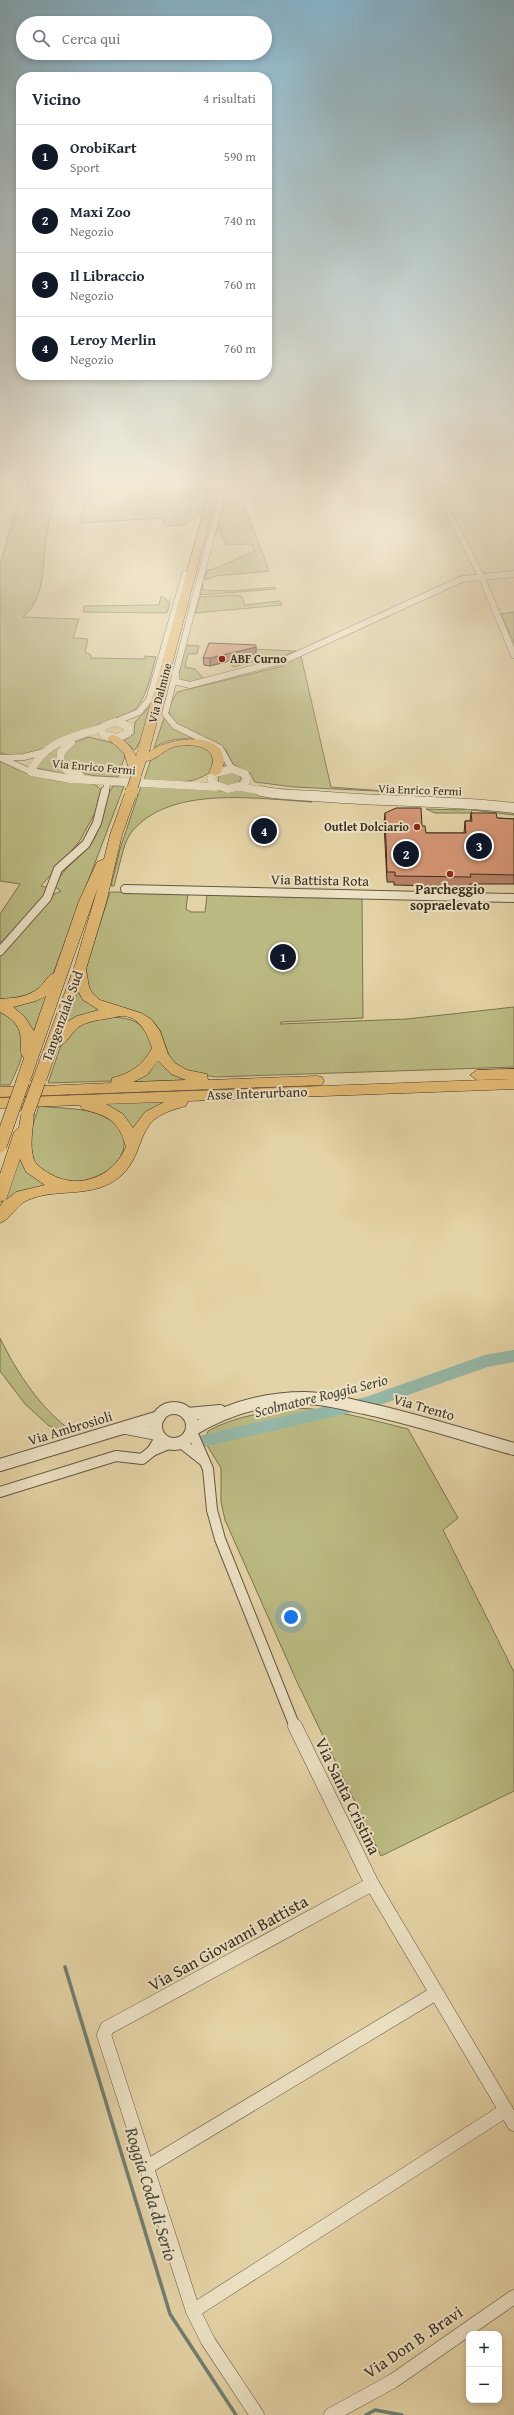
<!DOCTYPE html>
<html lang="it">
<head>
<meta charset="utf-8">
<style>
  body { margin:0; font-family:"Gentium Book Plus",serif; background:#f2f2f3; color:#1f2937 }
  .controls { position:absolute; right:12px; bottom:12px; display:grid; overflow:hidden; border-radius:8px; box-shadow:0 2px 6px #0003 }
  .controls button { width:36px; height:36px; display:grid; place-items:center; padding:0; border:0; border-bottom:1px solid #e0e1e3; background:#fff; color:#1f2937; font:20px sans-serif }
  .you { position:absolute; left:291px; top:1617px; width:14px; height:14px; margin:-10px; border:3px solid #fff; border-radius:50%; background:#1a73e8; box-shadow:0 0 0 6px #1a73e833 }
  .badge { display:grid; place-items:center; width:26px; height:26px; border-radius:50%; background:#111827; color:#fff; font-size:13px; font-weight:700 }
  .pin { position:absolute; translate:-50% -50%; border:2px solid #fff; box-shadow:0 1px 4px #0006 }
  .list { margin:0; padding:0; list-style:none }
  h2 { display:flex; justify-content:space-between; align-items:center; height:52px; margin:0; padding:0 16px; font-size:17px }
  h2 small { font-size:13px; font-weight:400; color:#747a83 }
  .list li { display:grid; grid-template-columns:26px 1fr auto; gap:12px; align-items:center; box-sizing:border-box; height:64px; padding:0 16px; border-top:1px solid #e0e1e3 }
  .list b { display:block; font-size:15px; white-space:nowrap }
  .list p { margin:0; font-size:13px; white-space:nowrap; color:#747a83 }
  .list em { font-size:13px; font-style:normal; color:#747a83 }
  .icon { flex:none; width:22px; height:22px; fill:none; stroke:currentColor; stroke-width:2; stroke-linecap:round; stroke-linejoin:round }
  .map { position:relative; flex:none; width:514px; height:2415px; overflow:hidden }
  .search { position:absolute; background:#fff; box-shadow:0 2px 6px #0003; left:16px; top:16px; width:256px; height:44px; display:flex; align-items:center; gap:10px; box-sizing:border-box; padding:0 14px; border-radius:22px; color:#747a83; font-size:15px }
  .panel { position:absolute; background:#fff; box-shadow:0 2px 6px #0003; left:16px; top:72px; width:256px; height:308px; border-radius:16px }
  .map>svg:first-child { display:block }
  .green { fill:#bbba82; stroke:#7a7451 }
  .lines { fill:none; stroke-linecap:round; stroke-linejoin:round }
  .stream { stroke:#708072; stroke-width:3.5 }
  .canal { stroke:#95b8a8; stroke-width:12 }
  .minor-far3-casing { stroke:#645642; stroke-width:7 }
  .minor-far2-casing { stroke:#645642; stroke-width:10 }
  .minor-far1-casing { stroke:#645642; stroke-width:12 }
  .minor-casing { stroke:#645642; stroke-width:15 }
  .tertiary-far2-casing { stroke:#645642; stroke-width:8 }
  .tertiary-far1-casing { stroke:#645642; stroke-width:11 }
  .tertiary-casing { stroke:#645642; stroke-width:14 }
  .trunk-casing { stroke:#392d20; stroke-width:1 }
  .minor-far3 { stroke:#ede2c5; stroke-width:6 }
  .minor-far2 { stroke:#ede2c5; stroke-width:8 }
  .minor-far1 { stroke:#ede2c5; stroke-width:10 }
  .minor { stroke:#ede2c5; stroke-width:14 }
  .tertiary-far2 { stroke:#ede2c5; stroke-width:8 }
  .tertiary-far1 { stroke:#ede2c5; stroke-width:10 }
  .tertiary { stroke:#ede2c5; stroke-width:12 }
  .trunk { fill:#e2ba73; fill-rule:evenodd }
  .trunk-bridge-far1-casing { stroke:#392d20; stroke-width:11; stroke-linecap:butt }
  .trunk-bridge-casing { stroke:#392d20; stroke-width:14; stroke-linecap:butt }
  .trunk-bridge-far1 { stroke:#e2ba73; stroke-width:10 }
  .trunk-bridge { stroke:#e2ba73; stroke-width:13 }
  .wall { fill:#b88265; stroke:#392d20 }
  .shaded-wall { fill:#966a53; stroke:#392d20 }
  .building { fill:#d69776; stroke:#392d20 }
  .poi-dot { fill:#8f2418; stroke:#ede2c5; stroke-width:1.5 }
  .labels { text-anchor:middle; stroke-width:4; stroke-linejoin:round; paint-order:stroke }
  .far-poi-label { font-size:12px; font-weight:bold; fill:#392d20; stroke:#ede2c5; text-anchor:start }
  .far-street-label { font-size:12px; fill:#392d20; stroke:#ede2c5 }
  .street-label { font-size:14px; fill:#392d20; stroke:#ede2c5 }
  .poi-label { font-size:14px; font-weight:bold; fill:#392d20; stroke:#ede2c5 }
  .water-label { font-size:15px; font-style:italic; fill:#4b493b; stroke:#ede2c5 }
  .near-street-label { font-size:17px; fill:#392d20; stroke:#ede2c5 }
  .near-water-label { font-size:18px; font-style:italic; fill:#4b493b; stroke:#ede2c5 }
</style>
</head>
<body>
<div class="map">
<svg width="514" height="2415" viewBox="0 0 514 2415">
  <rect width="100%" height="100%" fill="#e4d3a6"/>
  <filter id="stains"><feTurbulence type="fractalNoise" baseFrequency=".005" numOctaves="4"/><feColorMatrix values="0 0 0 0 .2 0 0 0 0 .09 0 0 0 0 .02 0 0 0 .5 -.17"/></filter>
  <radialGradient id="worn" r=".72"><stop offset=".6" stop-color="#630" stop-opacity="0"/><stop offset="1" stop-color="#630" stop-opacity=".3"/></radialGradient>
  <g class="green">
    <path d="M53,481H85L78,486L57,491C53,507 49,523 46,539C42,565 46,598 23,617L79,619L73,638L88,639L85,652L91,655V658L145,659V656L156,657C150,676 146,709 124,716C112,720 102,720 93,729C65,741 32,762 0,753V565L22,487Z"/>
    <polygon points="92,481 203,482 195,503 186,513 203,502 211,501 211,504 185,525 165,526 163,518 80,523"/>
    <polygon points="242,499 269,571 216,576 204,580 207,570 214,569 255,551 251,544 226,545 220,531 216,531 223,503"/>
    <polygon points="203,583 203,590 234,591 275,587 276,589 200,595"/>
    <polygon points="236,595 242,597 245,605 280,601 282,605 195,613 200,597"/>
    <polygon points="161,596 170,602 167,613 83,612 84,606 159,605"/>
    <polygon points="514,612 514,643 501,614"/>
    <polygon points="186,645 199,646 197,654 188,654 185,667 195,669 204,679 189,683 180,681 178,677"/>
    <polygon points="231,648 296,651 264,663 261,660 233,667 228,661 250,656 251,652"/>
    <polygon points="301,656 331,787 397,792 294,787 255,782 250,773 233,764 226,750 219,744 177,725 171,719 168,708 177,692 283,666 284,663"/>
    <polygon points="152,704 140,741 135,750 123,741 134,734 135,722"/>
    <path d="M164,718C180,738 225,736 226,766L221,767L222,758C213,735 171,734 154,748Z"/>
    <path d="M89,737L117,744L126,753L118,777C97,776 81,777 64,763L63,753L75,742Z"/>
    <path d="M168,745H200L214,755L211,771C192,787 168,781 144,780L152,756Z"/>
    <polygon points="59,746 60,748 57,761 74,776 36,768 40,760"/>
    <path d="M0,761C21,770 43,780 66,782C76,783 97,780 101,791L95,813L79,842L41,886L49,888L45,897L5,943L0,942V914L20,884L0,881Z"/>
    <polygon points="229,772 238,774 241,778 239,783 229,786 218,782 219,775"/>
    <path d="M113,786H124L53,974C36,994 26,998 0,999V953L52,895L61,891L55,887C64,863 83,859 94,839C103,822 103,802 113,786Z"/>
    <path d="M141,786L210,787L221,791L240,790L312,802C257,799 168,784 130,834C123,844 118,873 114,886H111L120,849Z"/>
    <polygon points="475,807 514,811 514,815 472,810 471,813 435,813 426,809 461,810"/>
    <polygon points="110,892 188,893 186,909 191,912 205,912 207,895 362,898 363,1018 281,1022 280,1024 407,1019 514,1007 514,1067 216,1077 189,1073 171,1061 160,1030 152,1020 138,1012 98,1001 85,987 86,968"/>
    <polygon points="77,990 82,998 109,1011 65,1025"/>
    <polygon points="48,992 34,1032 24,1017 8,1005"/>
    <path d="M0,1011C38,1028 23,1056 10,1085H0Z"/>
    <path d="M112,1017C139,1019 140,1023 154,1045L149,1060L121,1078L110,1081L48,1083L61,1045L81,1023Z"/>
    <polygon points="158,1059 187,1080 134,1082"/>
    <polygon points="170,1100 147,1112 134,1134 95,1103"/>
    <path d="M39,1106C71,1110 105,1105 124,1135C128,1168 97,1178 71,1184C61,1180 47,1176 39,1169C20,1153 33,1125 39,1106Z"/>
    <polygon points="19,1157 23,1164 53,1186 20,1191 0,1208"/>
    <path d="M0,1338C16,1371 41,1410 72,1431H59L48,1425L25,1404L0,1371Z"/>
    <path d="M296,1408C335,1409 371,1420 408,1429L458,1518L443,1530L514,1672V1791L381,1856L297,1682L225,1520L221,1502V1468L205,1442L208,1431C235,1416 266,1412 296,1408Z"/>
  </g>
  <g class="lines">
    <g class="stream">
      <polyline points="65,1967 170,2314 236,2415"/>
      <polyline points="366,2415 375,2410 402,2415"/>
    </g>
    <polyline class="canal" points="203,1441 370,1402 486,1361 514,1356"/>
    <defs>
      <g id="minor-far3">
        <polyline points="432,481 440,495 455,496 458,499 455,502"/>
        <polyline points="444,496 442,499 445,501 444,503 482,578 514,655"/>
        <polyline points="227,498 222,495 165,714 175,726 220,748 232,769"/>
        <polyline points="458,498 514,493"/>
        <polyline points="222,499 350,481"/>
        <polyline points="175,671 177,682 190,685 285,660 462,579 514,574"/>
        <polyline points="115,722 139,712 149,700 185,574"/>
        <polyline points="0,758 24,757 47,751"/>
        <polyline points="3,759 31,772"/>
        <polyline points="105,792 108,782"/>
      </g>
      <g id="minor-far2">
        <polyline points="125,889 514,898"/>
        <polyline points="0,951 47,898 58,869 86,844 97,823 105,791"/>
      </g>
      <g id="minor-far1">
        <polyline points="192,1432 208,1469 212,1510 220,1539 295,1727"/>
        <polyline points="180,1442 203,1460"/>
        <polyline points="152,1451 171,1443"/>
        <polyline points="0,1492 116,1456 142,1459 152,1451 160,1438"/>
      </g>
      <g id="minor">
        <polyline points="295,1726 372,1884 514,2124"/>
        <polyline points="147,2167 436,1993"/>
        <polyline points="193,2311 506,2110"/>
        <polyline points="257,2415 208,2341 193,2311 104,2035 107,2028 372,1884"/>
        <polyline points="331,2415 393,2381 514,2297"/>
      </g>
      <g id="tertiary-far2">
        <polygon points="115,722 128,726 128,733 117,738 104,735 101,730 104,726"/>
        <path d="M102,728C76,735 41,743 31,772L70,779L216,787"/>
        <polyline points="71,742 61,752 60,762 67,770 80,776"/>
        <polygon points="232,769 245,774 247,779 244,785 228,789 213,784 211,778 215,773"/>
        <polyline points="240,787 268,792"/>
      </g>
      <path id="tertiary-far1" d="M261,791C278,795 298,795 316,796C382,802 448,800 514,808"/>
      <g id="tertiary">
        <circle cx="174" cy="1426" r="18"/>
        <polyline points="187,1414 220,1411"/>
        <polyline points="126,1428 157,1434"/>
        <path d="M192,1430C226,1409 264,1398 305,1398C325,1398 345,1404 364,1408C415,1419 464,1435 514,1449"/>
        <polyline points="0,1465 159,1417"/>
      </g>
      <g id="trunk">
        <path d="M212,481H220L149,752C165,739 222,728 224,761C224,764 222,769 221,773L215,776L209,773C210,769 213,764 213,761C212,743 185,744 173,747C164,750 155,761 146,761L140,779H132L124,753L107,738L112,735C123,737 132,747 136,756Z"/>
        <path d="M131,790L137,793L122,835L106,903L86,969L89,987L93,994L100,1000L141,1013L151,1019L160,1031L168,1054L175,1063L187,1070L207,1074L208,1080L317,1076L322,1077L324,1081L322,1085L0,1097V1087L38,1086L32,1081L75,965L98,887L30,1081L23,1086L16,1081L24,1058C14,1047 33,1029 0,1012V999C15,998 29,997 40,987C45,982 48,975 54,973L79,901L97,862L104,859L110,835L125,793ZM78,991L83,1000L99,1010L77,1016L67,1022ZM46,996L34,1031L24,1016L13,1007L36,1001ZM120,1016C139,1015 147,1033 152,1048C142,1066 131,1073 112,1078L111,1083L41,1086L46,1081L58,1047C67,1044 72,1031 80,1026C93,1019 106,1020 120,1016ZM158,1061L171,1074L186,1080L133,1082L147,1075Z"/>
        <path d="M514,1069V1089L188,1101L186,1106C175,1109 164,1112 155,1119C136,1135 142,1163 114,1181C88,1198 55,1188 28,1200C16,1205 11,1219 0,1223V1206L4,1200L0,1202V1174L14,1132L19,1127L22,1110H32L34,1114C33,1128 29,1146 34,1160C37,1166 44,1170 50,1174C79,1190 112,1178 126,1147C118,1119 108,1116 82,1109L80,1105L0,1108V1098L513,1079L477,1080L470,1075L477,1070ZM164,1102L145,1112L133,1128L123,1114L106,1104ZM20,1159L26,1172L45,1185L16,1192L6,1200Z"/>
      </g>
    </defs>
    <use href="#minor-far3" class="minor-far3-casing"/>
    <use href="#minor-far2" class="minor-far2-casing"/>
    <use href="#minor-far1" class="minor-far1-casing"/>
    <use href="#minor" class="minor-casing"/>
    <use href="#tertiary-far2" class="tertiary-far2-casing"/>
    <use href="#tertiary-far1" class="tertiary-far1-casing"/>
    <use href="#tertiary" class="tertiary-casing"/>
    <use href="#trunk" class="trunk-casing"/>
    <use href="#minor-far3" class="minor-far3"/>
    <use href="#minor-far2" class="minor-far2"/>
    <use href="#minor-far1" class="minor-far1"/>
    <use href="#minor" class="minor"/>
    <use href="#tertiary-far2" class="tertiary-far2"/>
    <use href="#tertiary-far1" class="tertiary-far1"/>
    <use href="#tertiary" class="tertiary"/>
    <use href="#trunk" class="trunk"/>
    <defs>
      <polyline id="trunk-bridge-far1" points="131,792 136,777"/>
      <g id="trunk-bridge">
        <polyline points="131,793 132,791"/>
        <polyline points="27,1114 39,1081"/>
        <polyline points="0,1146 23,1081"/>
      </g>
    </defs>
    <use href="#trunk-bridge-far1" class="trunk-bridge-far1-casing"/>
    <use href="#trunk-bridge" class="trunk-bridge-casing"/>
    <use href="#trunk-bridge-far1" class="trunk-bridge-far1"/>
    <use href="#trunk-bridge" class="trunk-bridge"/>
  </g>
  <g class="wall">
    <polygon points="256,654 210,666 204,665 203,658"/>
    <polygon points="385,813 422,826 426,833 464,833 465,821 470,821 471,813 497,818 514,819 514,884 470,884 469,887 394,885 394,882 387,882 384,823"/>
  </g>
  <polygon class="shaded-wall" points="256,647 256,654 210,666 210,658"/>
  <g class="building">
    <polygon points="209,643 256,645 256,647 210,658 203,658"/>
    <polygon points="396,808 421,808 422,826 425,826 426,833 466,833 465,821 472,821 471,813 496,813 497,818 514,819 514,875 470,874 471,877 395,876 395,872 387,872 385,813"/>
  </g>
  <linearGradient id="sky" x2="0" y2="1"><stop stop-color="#87b6ce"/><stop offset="0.59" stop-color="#f3ebd7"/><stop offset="1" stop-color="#f3ebd7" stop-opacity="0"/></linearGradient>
  <rect width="514" height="819" fill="url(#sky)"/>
  <g class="poi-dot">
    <circle cx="222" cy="659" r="4"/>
    <circle cx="417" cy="827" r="4"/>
    <circle cx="450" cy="874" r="4"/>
  </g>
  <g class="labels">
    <g class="far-poi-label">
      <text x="230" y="663">ABF Curno</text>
      <text x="409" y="831" text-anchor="end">Outlet Dolciario</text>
    </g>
    <g class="far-street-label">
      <text transform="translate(160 693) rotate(-75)" y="4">Via Dalmine</text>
      <text transform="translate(94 767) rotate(5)" y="4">Via Enrico Fermi</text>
      <text transform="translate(420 790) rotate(2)" y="4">Via Enrico Fermi</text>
    </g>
    <g class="street-label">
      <text transform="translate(320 880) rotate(1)" y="5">Via Battista Rota</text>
      <text transform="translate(62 1016) rotate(-70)" y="5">Tangenziale Sud</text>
      <text transform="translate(257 1093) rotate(-2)" y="5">Asse Interurbano</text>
      <text transform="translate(424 1407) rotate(16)" y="5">Via Trento</text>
      <text transform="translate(70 1428) rotate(-17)" y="5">Via Ambrosioli</text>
    </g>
    <g class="poi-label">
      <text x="450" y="894">Parcheggio<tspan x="450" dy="16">sopraelevato</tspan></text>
    </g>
    <g class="water-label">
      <text transform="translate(321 1396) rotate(-14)" y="5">Scolmatore Roggia Serio</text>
    </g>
    <g class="near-street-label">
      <text transform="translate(348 1796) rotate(64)" y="6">Via Santa Cristina</text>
      <text transform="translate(228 1943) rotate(-29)" y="6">Via San Giovanni Battista</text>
      <text transform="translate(413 2342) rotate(-34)" y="6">Via Don B .Bravi</text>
    </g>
    <g class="near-water-label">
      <text transform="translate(151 2194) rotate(73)" y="6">Roggia Coda di Serio</text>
    </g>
  </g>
  <rect width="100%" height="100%" filter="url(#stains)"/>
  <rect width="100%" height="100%" fill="url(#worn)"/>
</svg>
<div class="controls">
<button>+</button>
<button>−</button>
</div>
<div class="you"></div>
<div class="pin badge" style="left:283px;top:957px">1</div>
<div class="pin badge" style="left:406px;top:854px">2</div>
<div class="pin badge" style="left:479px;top:846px">3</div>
<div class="pin badge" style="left:264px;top:831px">4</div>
<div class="search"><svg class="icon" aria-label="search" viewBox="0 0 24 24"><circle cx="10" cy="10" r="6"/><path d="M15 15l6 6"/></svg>Cerca qui</div>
<section class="panel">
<h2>Vicino<small>4 risultati</small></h2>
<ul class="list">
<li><span class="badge">1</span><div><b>OrobiKart</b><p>Sport</p></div><em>590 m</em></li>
<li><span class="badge">2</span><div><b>Maxi Zoo</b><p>Negozio</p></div><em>740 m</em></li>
<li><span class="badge">3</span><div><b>Il Libraccio</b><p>Negozio</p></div><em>760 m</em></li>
<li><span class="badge">4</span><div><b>Leroy Merlin</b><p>Negozio</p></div><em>760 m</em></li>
</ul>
</section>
</div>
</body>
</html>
